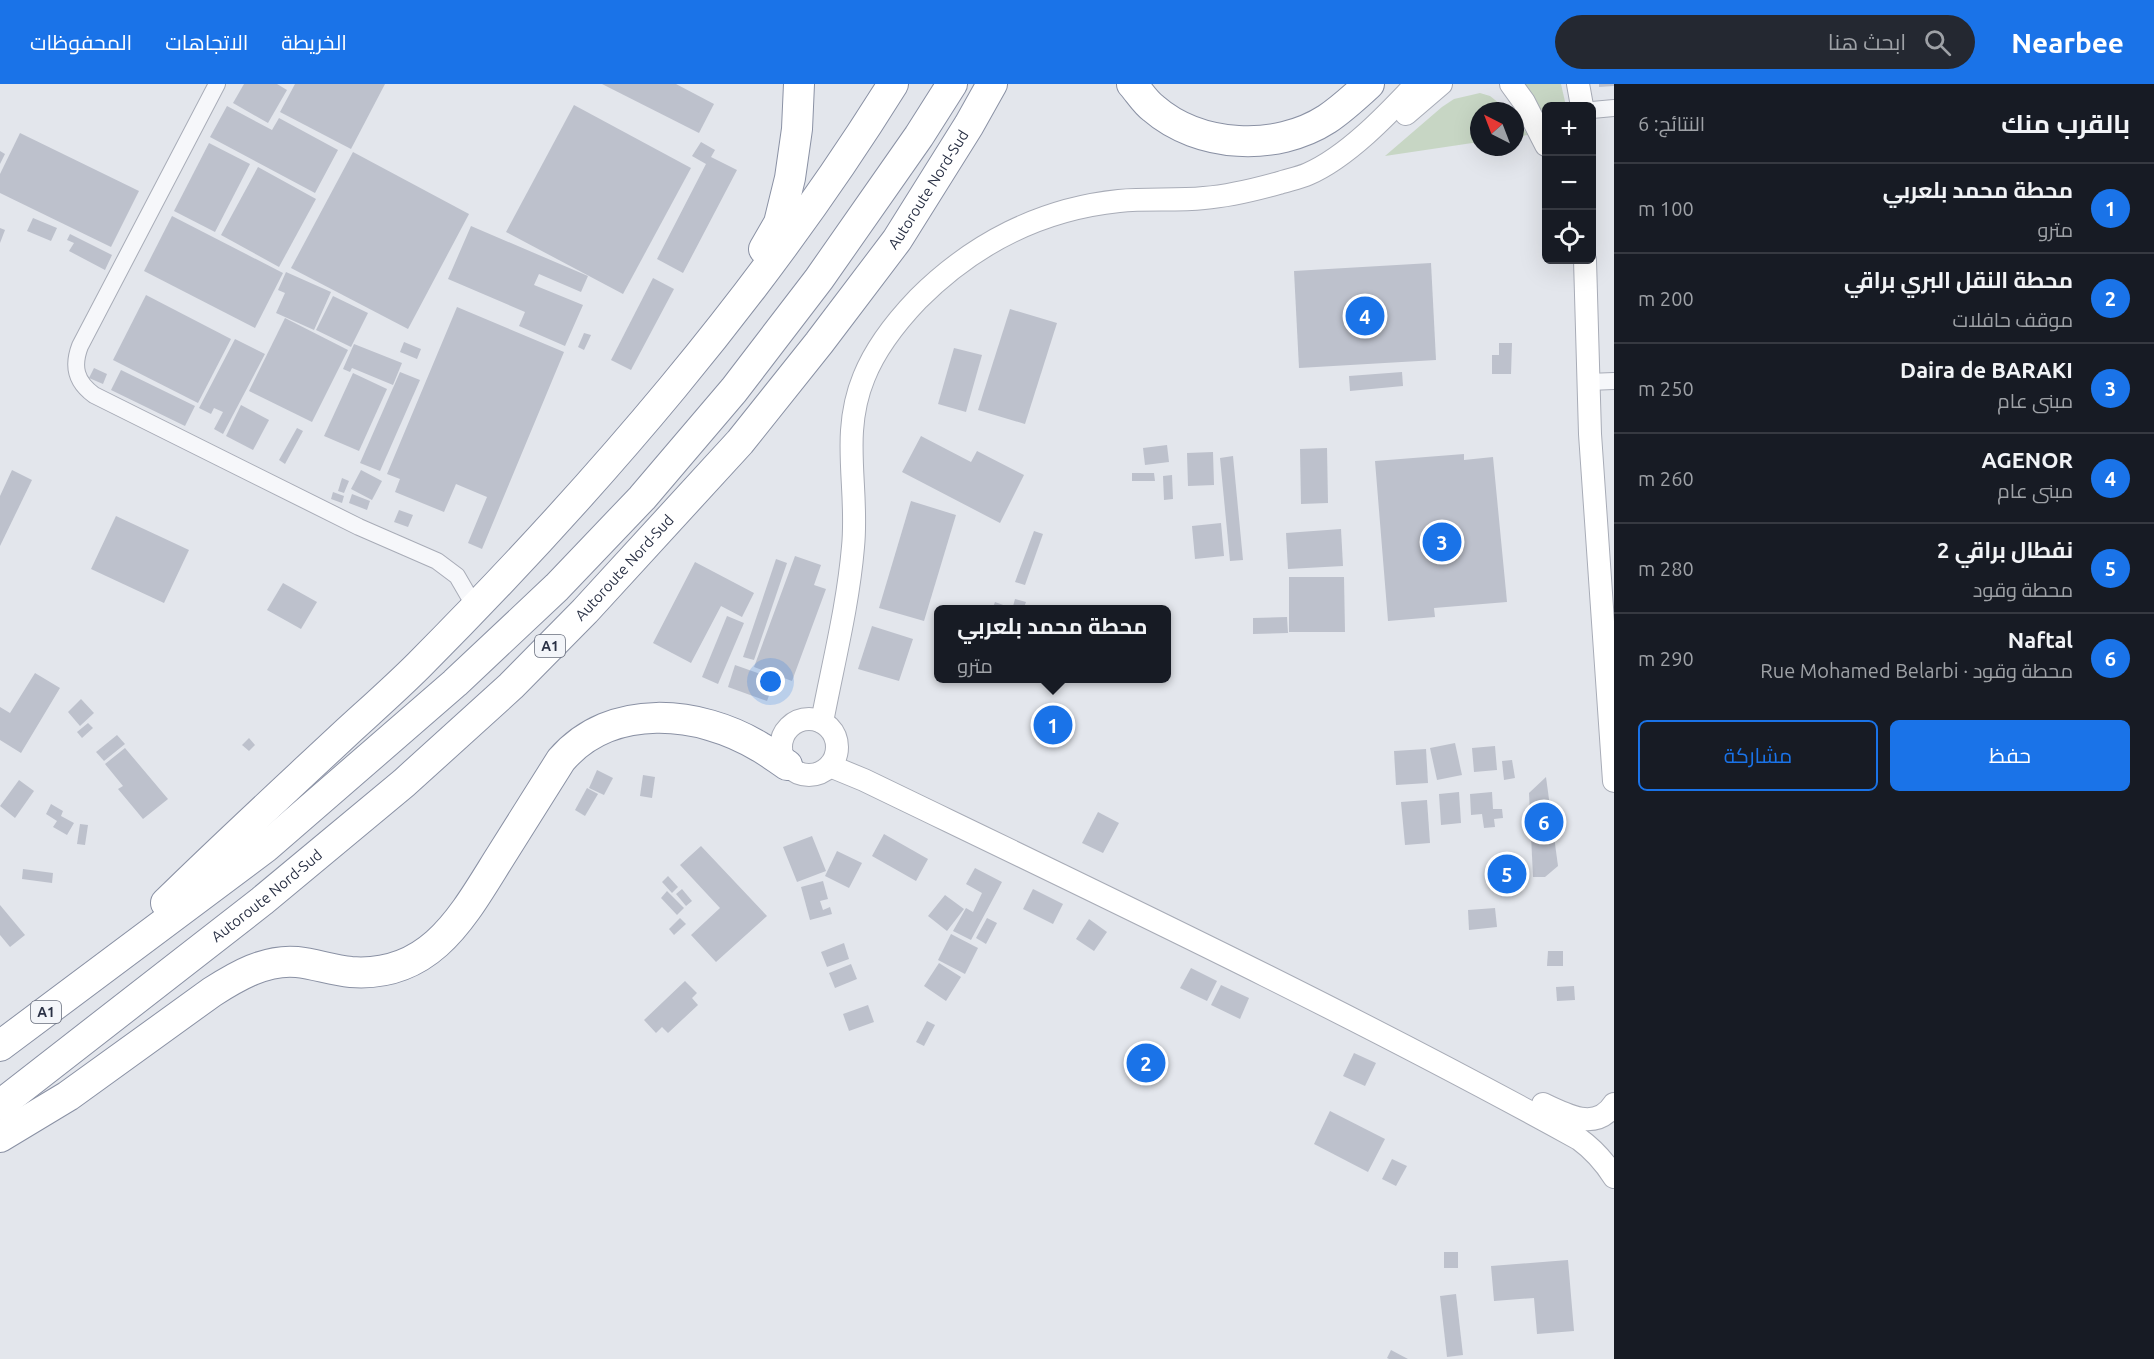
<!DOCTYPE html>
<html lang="ar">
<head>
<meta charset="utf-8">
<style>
  body { margin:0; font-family:Ubuntu,Cairo,sans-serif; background:#242831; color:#f1f3f6; direction:rtl }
  .controls { position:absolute; right:18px; top:18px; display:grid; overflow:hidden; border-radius:9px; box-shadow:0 6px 24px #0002 }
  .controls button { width:54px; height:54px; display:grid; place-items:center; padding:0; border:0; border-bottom:2px solid #363941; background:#171b24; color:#f1f3f6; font:30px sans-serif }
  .compass { position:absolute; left:1470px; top:18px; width:54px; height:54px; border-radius:50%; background:#171b24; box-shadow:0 6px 24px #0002; rotate:318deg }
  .you { position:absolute; left:771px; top:598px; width:21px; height:21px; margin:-15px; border:4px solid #fff; border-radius:50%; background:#1a73e8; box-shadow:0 0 0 9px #1a73e833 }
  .badge { display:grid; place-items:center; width:39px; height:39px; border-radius:50%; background:#1a73e8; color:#fff; font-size:20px; font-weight:700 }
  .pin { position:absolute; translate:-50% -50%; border:3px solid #fff; box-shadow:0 2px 6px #0006 }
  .popup { position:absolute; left:934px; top:521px; width:237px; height:78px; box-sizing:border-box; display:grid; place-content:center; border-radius:9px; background:#171b24; filter:drop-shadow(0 2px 4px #0005); font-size:20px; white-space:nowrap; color:#9ea1a6 }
  .popup b { font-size:22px; color:#f1f3f6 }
  .popup::after { content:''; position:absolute; left:50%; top:100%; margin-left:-12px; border:12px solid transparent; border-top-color:#171b24 }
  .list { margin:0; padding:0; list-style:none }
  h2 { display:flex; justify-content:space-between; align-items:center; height:78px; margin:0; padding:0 24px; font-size:26px }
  h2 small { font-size:20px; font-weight:400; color:#9ea1a6 }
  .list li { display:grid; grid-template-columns:39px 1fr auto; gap:18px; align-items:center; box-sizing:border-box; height:90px; padding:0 24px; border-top:2px solid #363941 }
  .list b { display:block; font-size:22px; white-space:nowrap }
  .list p { margin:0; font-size:20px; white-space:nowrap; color:#9ea1a6 }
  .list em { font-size:20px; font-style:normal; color:#9ea1a6 }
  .actions { display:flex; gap:12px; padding:18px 24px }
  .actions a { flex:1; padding:14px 0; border:2px solid #1a73e8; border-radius:9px; text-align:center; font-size:21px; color:#1a73e8 }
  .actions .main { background:#1a73e8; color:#fff }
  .icon { flex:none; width:33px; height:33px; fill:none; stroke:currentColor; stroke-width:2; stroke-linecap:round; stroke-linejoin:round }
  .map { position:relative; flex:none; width:1614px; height:1275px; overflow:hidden; direction:ltr }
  header { display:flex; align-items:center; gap:36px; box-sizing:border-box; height:84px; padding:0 30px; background:#1a73e8; color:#fff }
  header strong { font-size:28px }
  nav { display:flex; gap:33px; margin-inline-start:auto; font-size:21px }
  .search { width:420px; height:54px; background:#242831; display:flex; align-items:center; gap:15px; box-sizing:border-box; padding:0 21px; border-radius:33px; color:#9ea1a6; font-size:22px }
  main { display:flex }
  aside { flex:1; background:#171b24 }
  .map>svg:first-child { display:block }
  .green { fill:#c7d6c4 }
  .building { fill:#bdc1cc }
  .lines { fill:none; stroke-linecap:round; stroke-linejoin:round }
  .street-casing { stroke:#a8acb7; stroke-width:18 }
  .secondary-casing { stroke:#a8acb7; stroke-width:24 }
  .highway-casing { stroke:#8a91a4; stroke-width:32 }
  .street { stroke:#f6f7fa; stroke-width:16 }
  .secondary { stroke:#fff; stroke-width:22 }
  .highway { stroke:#fff; stroke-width:30 }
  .labels { text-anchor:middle; stroke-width:4.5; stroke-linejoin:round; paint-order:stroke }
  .shield { fill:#f3f5f9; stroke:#666c7b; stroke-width:1.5 }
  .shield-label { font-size:14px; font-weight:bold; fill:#2a3145 }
  .street-label { font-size:15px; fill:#2a3145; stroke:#f3f5f9 }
</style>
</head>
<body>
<header>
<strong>Nearbee</strong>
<div class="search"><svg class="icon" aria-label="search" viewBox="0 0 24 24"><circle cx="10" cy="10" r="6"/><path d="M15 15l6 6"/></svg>ابحث هنا</div>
<nav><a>الخريطة</a><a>الاتجاهات</a><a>المحفوظات</a></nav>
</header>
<main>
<aside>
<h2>بالقرب منك<small>النتائج: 6</small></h2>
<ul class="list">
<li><span class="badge">1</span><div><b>محطة محمد بلعربي</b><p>مترو</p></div><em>100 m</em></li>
<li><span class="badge">2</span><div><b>محطة النقل البري براقي</b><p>موقف حافلات</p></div><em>200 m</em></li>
<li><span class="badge">3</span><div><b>Daira de BARAKI</b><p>مبنى عام</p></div><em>250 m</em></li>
<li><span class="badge">4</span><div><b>AGENOR</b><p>مبنى عام</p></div><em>260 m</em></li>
<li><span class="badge">5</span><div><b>نفطال براقي 2</b><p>محطة وقود</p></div><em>280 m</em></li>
<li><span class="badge">6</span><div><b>Naftal</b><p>محطة وقود · Rue Mohamed Belarbi</p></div><em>290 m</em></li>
</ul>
<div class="actions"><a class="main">حفظ</a><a>مشاركة</a></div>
</aside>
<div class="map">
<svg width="1614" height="1275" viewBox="0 0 1614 1275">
  <rect width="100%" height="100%" fill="#e3e6ec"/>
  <g class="green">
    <polygon points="1519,0 1561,0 1566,22 1546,22 1546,47"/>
    <polygon points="1480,9 1490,12 1509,27 1479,27 1479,58 1385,72 1442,23 1454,15"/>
    <polygon points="1515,33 1528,51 1515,53"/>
  </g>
  <g class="building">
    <polygon points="244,0 277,0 287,6 268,39 233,19"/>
    <polygon points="295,0 385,0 351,65 280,28"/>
    <polygon points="602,0 676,0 714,20 699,49"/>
    <polygon points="1599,0 1614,0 1614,2 1599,3"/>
    <polygon points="574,21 691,84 623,210 506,148"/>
    <polygon points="227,22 272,46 279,34 338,66 315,109 210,53"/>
    <polygon points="20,49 139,107 111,163 0,109 0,90"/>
    <polygon points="701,58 715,66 711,73 737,86 683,189 657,175 706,80 692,72"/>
    <polygon points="209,59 250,80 215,148 174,127"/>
    <polygon points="0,67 5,70 0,80"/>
    <polygon points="353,68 469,130 408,245 291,184"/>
    <polygon points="258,83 316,115 279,183 221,151"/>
    <polygon points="172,132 283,189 255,244 144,187"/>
    <polygon points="33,134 57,144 51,157 27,147"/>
    <polygon points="471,142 588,192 581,208 539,190 534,201 583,221 565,262 519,242 525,228 448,195"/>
    <polygon points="0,144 5,146 0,159"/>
    <polygon points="70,150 112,171 105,186 69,167 74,159 67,156"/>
    <polygon points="1431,179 1436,276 1299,284 1294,187"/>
    <polygon points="286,188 331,208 314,246 276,229 285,209 278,206"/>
    <polygon points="653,194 674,205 631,286 611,276"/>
    <polygon points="146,211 231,255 198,319 113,276"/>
    <polygon points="333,212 368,229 351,263 316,246"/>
    <polygon points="457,223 564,268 482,465 468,459 487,413 456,400 444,428 395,408 400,395 387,390"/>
    <polygon points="1010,225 1057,239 1025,340 978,326"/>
    <polygon points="285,234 348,266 312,338 249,307"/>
    <polygon points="584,249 591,251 584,266 578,263"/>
    <polygon points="235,255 265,270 223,350 214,345 223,328 214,324 211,330 199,324"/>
    <polygon points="404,258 421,265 417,275 400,268"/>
    <polygon points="1499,259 1512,259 1511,290 1492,290 1492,271 1499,271"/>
    <polygon points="354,260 402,279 393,301 352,284 350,288 343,285"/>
    <polygon points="954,264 982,271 966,328 938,320"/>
    <polygon points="94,284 107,290 103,300 89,294"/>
    <polygon points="121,286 195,322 185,342 111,306"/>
    <polygon points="400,288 420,296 380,387 360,379"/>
    <polygon points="1402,288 1403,302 1350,307 1349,292"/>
    <polygon points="353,289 387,305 359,367 324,352"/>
    <polygon points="241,321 269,336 253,366 226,352"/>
    <polygon points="297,344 303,347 285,380 279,376"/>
    <polygon points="921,352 971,378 977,367 1024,391 1000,439 902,388"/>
    <polygon points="1167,361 1169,378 1145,381 1143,364"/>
    <polygon points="1327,364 1328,419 1301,420 1300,365"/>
    <polygon points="1213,368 1214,401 1188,402 1187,369"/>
    <polygon points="1464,370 1464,376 1493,373 1507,518 1434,524 1435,533 1388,537 1375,377"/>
    <polygon points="1233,372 1243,476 1230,477 1220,374"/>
    <polygon points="12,386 32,396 0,462 0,412"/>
    <polygon points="361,386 382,397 372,416 351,405"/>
    <polygon points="1132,389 1154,389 1155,397 1132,397"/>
    <polygon points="1172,391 1173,415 1164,416 1163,392"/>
    <polygon points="342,394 349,397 344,409 338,407"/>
    <polygon points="333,408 344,412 342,419 331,415"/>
    <polygon points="352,410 370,417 367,426 349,419"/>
    <polygon points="911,417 956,431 924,537 879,524"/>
    <polygon points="399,426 413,431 408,443 394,438"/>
    <polygon points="116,432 189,466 164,519 91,485"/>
    <polygon points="1221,439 1224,472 1195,475 1192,442"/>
    <polygon points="1341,445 1343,482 1288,485 1286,449"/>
    <polygon points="1034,447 1043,450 1025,501 1015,498"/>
    <polygon points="795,472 821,481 814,501 826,505 792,597 754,583"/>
    <polygon points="776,475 787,479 754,576 743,573"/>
    <polygon points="695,478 754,509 742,533 721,522 691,579 653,559"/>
    <polygon points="1289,493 1344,493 1345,548 1289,548"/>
    <polygon points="283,499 317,518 301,545 267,526"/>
    <polygon points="1015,515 1026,518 1023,526 1012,526"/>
    <polygon points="995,518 1006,522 1004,526 992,526"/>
    <polygon points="727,532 744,539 718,600 702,593"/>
    <polygon points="1287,533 1288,549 1253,550 1253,534"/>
    <polygon points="872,542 913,555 899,597 858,585"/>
    <polygon points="735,581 775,595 767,617 728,603"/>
    <polygon points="35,589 60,604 21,669 0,656 0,623 10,629"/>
    <polygon points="81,615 94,629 80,642 68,628"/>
    <polygon points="88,639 93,644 82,654 77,648"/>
    <polygon points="117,651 125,660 104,677 96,668"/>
    <polygon points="249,654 255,661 249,667 242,661"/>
    <polygon points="1455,659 1462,691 1437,696 1430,664"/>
    <polygon points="1495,662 1497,686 1474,688 1472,664"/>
    <polygon points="125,664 168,715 143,735 118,705 123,702 105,680"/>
    <polygon points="1426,665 1428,699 1396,701 1394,667"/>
    <polygon points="1512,676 1515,694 1504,696 1502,677"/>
    <polygon points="597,686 613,694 604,711 589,704"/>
    <polygon points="643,691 655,693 652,714 640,712"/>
    <polygon points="1546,693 1558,782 1545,793 1533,793 1529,709"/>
    <polygon points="19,696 34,707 15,734 0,722"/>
    <polygon points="587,704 598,710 585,732 575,726"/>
    <polygon points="1459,708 1461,739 1441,741 1439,710"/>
    <polygon points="1492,708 1493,725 1502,725 1503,734 1494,735 1495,743 1484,744 1482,730 1471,731 1470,710"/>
    <polygon points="1427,716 1430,759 1405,761 1401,718"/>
    <polygon points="51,720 63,727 61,732 74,739 67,751 53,743 57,737 46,730"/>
    <polygon points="1098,728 1119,739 1103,769 1082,759"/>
    <polygon points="80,740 88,741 85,761 77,760"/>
    <polygon points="884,750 928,775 916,797 872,772"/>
    <polygon points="812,752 826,787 797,798 783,763"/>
    <polygon points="701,762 767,832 716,878 691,851 720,824 680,781"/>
    <polygon points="837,767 862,779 849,804 825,792"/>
    <polygon points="975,784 1002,798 971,856 953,847 966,824 973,828 982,809 966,800"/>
    <polygon points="23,785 53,789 52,799 22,795"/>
    <polygon points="668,792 678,803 672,809 662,798"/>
    <polygon points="823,797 828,815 820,817 823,826 830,823 832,830 810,836 801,803"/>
    <polygon points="682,805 692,817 686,822 676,810"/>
    <polygon points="1033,805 1063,820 1053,840 1023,825"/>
    <polygon points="667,807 684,824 677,831 661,814"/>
    <polygon points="945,811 964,825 947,847 928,832"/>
    <polygon points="0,821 25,851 10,863 0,851"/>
    <polygon points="1495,824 1497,843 1469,846 1468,826"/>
    <polygon points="680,834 686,840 674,851 669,845"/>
    <polygon points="987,834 997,839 986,860 976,854"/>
    <polygon points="1089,835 1107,848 1094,867 1076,855"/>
    <polygon points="951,850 978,864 965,890 938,876"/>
    <polygon points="844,859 849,875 827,883 821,868"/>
    <polygon points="1548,867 1563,867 1563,882 1547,882"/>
    <polygon points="939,879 961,893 946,917 924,902"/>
    <polygon points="851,880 857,895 835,904 829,889"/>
    <polygon points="1191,884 1217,897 1207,917 1180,904"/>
    <polygon points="685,897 697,909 692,914 698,921 668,949 662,943 656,949 644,936"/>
    <polygon points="1221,901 1249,914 1240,935 1211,921"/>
    <polygon points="1574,902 1575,916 1557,917 1556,903"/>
    <polygon points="868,921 874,938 849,947 843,930"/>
    <polygon points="927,937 935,941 924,962 916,958"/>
    <polygon points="1354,969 1376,979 1365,1002 1343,992"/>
    <polygon points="1330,1027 1385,1055 1368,1088 1314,1060"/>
    <polygon points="1392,1075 1407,1082 1396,1102 1382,1095"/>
    <rect x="1444" y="1168" width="14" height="16"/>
    <polygon points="1568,1176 1574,1247 1537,1250 1534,1214 1494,1217 1491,1182"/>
    <polygon points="1456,1210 1463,1271 1447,1273 1440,1212"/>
    <polygon points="1391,1266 1408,1275 1389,1275 1387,1274"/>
  </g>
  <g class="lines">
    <defs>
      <g id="street">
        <path d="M217,0L80,262C72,283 76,298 94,311L359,443L437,477L457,492L475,523"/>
        <polyline points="1592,26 1614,24"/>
        <polyline points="1588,298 1614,297"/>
      </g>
      <g id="secondary">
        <polyline points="1511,0 1524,18 1546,61"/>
        <polyline points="1578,0 1582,22"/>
        <polyline points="1406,30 1441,0"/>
        <polyline points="1585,176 1590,350 1614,697"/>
        <circle cx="809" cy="663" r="28"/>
        <path d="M822,638C833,580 848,522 853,463C859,404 840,351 864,293C876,263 896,238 918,215C973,160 1041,125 1119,117C1147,114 1176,117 1204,114C1230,112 1254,106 1279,99C1288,96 1299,94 1308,90C1347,73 1387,31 1416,0"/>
        <path d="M830,682L864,696C1104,812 1345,926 1579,1055C1594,1066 1604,1077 1614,1093"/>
        <path d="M1543,1020C1567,1031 1596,1048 1614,1020"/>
      </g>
      <g id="highway">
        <path d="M1132,0C1139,8 1145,18 1153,24C1199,64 1276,68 1327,35C1342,25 1356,12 1369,0"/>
        <polyline points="764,165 779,139 790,94 797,45 799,0"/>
        <path d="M166,819C225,761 286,705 347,648C371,626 396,604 419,581C595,404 761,212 893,0"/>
        <polyline points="0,962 266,763 455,599 557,503 642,414 734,306 819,195 919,52 952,0"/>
        <path id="s1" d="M0,1021L262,817L404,699L511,602L585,527L740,358L819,259L897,156L969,41L992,0"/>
        <path d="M0,1053L68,1012L212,908C237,892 266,875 297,878C315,880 332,886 351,888C431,894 463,832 500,773C520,741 540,709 561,676C611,618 699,626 760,663C769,668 778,675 787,681"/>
      </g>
    </defs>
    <use href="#street" class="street-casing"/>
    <use href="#secondary" class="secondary-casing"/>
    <use href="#highway" class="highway-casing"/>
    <use href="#street" class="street"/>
    <use href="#secondary" class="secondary"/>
    <use href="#highway" class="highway"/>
  </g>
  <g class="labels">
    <g class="shield">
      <rect x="535" y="551" width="30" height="22" rx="4.5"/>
      <rect x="31" y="917" width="30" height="22" rx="4.5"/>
    </g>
    <g class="shield-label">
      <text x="550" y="567">A1</text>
      <text x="46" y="933">A1</text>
    </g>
    <g class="street-label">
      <text dy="5" stroke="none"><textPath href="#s1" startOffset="1311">Autoroute Nord-Sud</textPath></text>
      <text dy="5" stroke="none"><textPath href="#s1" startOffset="825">Autoroute Nord-Sud</textPath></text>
      <text dy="5" stroke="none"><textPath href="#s1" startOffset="339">Autoroute Nord-Sud</textPath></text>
    </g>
  </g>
</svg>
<div class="controls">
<button>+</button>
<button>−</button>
<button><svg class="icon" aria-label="locate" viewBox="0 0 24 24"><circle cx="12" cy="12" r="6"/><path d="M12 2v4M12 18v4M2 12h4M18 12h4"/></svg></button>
</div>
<svg class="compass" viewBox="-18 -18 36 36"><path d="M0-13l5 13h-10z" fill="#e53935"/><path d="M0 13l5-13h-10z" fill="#9ea1a6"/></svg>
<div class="you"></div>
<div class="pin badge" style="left:1053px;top:641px">1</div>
<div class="popup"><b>محطة محمد بلعربي</b>مترو</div>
<div class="pin badge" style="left:1146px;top:979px">2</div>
<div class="pin badge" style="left:1442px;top:458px">3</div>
<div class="pin badge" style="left:1365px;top:232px">4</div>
<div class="pin badge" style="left:1507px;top:790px">5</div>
<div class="pin badge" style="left:1544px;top:738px">6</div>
</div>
</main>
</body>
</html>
